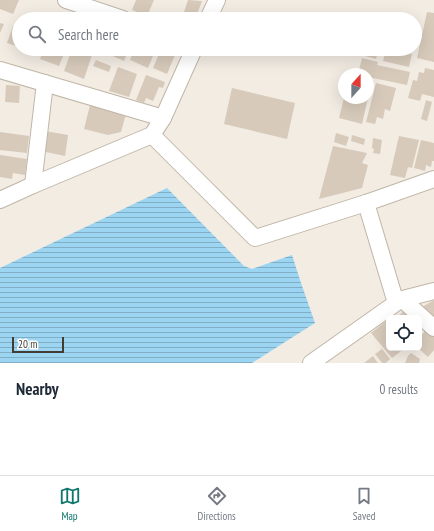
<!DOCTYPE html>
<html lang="en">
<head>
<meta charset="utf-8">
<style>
  body { margin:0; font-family:"PT Sans Narrow",sans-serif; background:#f6f6f7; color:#1f2937 }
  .controls { position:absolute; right:12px; bottom:12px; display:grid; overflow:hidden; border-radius:6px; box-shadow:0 4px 16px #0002 }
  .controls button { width:36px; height:36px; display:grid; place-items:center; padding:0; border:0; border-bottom:1px solid #e0e1e3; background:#fff; color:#1f2937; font:20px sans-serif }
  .compass { position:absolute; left:338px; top:68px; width:36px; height:36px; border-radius:50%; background:#fff; box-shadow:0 4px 16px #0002; rotate:21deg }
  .scale { position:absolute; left:12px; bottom:10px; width:52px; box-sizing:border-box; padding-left:4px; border:2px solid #443c33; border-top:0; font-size:11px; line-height:14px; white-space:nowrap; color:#443c33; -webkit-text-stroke:3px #fff; paint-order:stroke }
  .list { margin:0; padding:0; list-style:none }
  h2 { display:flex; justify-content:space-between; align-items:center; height:52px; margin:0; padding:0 16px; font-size:17px }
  h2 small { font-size:13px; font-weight:400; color:#747a83 }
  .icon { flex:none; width:22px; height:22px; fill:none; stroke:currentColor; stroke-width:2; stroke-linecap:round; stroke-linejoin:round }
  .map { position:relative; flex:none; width:434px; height:363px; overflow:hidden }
  .search { position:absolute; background:#fff; box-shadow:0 4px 16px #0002; left:12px; right:12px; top:12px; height:44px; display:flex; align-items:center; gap:10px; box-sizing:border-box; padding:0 14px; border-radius:22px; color:#747a83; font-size:15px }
  .sheet { height:112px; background:#fff }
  nav { display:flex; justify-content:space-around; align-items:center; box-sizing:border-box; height:56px; border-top:1px solid #e0e1e3; background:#fff; font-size:11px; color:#747a83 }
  nav a { display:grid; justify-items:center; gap:2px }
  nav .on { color:#0f766e }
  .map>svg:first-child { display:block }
  .water { fill:url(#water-rules) }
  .building { fill:#d7cabb }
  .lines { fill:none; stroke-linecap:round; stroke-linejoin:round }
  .street-casing { stroke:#c0b6a8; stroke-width:18 }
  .street { stroke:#fff; stroke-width:16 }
</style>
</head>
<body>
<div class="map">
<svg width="434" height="363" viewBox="0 0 434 363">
  <defs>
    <pattern id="water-rules" width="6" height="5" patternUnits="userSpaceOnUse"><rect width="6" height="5" fill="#9cd5f1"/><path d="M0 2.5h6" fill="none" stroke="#81aec4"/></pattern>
  </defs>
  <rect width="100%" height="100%" fill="#f2ece3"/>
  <polygon class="water" points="167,188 244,266 252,269 292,255 301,283 315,323 252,363 0,363 0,268"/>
  <g class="building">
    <polygon points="0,0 19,0 13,14 0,9"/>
    <polygon points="136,0 154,0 147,16 132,10"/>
    <polygon points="188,0 202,1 196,17 184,12"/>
    <polygon points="427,12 434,13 434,62 417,58"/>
    <polygon points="0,23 4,24 0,33"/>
    <polygon points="13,26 19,29 19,47 7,43"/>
    <polygon points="23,49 38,49 36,54"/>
    <polygon points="44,49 66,49 59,66 40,59"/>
    <polygon points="72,49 75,49 92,55 84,79 64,71"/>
    <polygon points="94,49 106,49 104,53"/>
    <polygon points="110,49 129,49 124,61 108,54"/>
    <polygon points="134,49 156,49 148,68 130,60"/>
    <polygon points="161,49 175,55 167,74 153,68"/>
    <polygon points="355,49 379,49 376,59 354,53"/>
    <polygon points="386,49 409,49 407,53 412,54 409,67 383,61"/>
    <polygon points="362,58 378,62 377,65 410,72 407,85 368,77 368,74 358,74"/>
    <polygon points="96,60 111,66 109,72 93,66"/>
    <polygon points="118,67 137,74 129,97 109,91"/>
    <polygon points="425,68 434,70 434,97 422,94 420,101 408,98 413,80 417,81 419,72 424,73"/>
    <polygon points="146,75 165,82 163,88 159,87 153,101 146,98 144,103 136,100"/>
    <polygon points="368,83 371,84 369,96 368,96"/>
    <polygon points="376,83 396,88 390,111 385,109 383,119 377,117 375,124 366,122"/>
    <polygon points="6,85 20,86 19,103 5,102"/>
    <polygon points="232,88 295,103 287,139 224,124"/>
    <polygon points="344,98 368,98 362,124 339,118"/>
    <polygon points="426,100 432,102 427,121 421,119"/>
    <polygon points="90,105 126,114 121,132 108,135 84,129"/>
    <polygon points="45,131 68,135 65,156 41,151"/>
    <polygon points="0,132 29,136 27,153 0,150"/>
    <polygon points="336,133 349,137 346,146 334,142"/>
    <polygon points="352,135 365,139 364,145 351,141"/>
    <polygon points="399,136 419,140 412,168 408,167 405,178 390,175"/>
    <polygon points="373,138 382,140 380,154 373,153 374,149 372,148"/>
    <polygon points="421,140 434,143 434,161 432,161 431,167 426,165 425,171 414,168"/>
    <polygon points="333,146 367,153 362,163 368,165 362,188 319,199"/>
    <polygon points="0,155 27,159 25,175 13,173 12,179 0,177"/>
    <polygon points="434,300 434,318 422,307"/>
    <polygon points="406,309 414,318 396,318"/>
    <polygon points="389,319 389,348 405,348 392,358 371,333"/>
    <polygon points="426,330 434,336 434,350 428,357 418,348 419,348 419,338"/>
    <polygon points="382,349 390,359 386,363 382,363 375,354"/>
    <polygon points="411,353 420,359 419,363 405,363 408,356"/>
    <polygon points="373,356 378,363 364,363"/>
  </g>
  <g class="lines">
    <defs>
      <g id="street">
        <polyline points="66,0 123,19"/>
        <polyline points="208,19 217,0"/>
        <polyline points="0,70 163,118"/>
        <polyline points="152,135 255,238 366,203 434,179"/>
        <polyline points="33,185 45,83"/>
        <polyline points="0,200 33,185 152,135 163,118 194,49"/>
        <polyline points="403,300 434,328"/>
        <polyline points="395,301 434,291"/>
        <polyline points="311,363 396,303 366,203"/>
      </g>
    </defs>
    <use href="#street" class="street-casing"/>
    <use href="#street" class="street"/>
  </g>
</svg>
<div class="controls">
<button><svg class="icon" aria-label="locate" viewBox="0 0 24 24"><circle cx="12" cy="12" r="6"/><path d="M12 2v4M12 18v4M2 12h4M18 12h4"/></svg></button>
</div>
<svg class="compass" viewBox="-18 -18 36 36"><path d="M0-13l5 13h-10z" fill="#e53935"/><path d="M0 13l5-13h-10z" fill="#747a83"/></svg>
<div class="scale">20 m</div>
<div class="search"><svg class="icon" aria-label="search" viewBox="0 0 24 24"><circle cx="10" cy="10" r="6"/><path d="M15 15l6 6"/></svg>Search here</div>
</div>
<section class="sheet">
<h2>Nearby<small>0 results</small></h2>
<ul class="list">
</ul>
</section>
<nav>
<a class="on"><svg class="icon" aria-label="map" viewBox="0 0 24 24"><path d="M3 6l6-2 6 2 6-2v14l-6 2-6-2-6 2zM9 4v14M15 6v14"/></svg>Map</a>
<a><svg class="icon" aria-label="directions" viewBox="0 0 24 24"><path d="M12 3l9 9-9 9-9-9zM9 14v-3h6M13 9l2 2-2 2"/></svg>Directions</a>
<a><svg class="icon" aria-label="saved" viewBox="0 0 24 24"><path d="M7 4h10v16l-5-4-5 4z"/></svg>Saved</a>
</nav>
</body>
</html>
